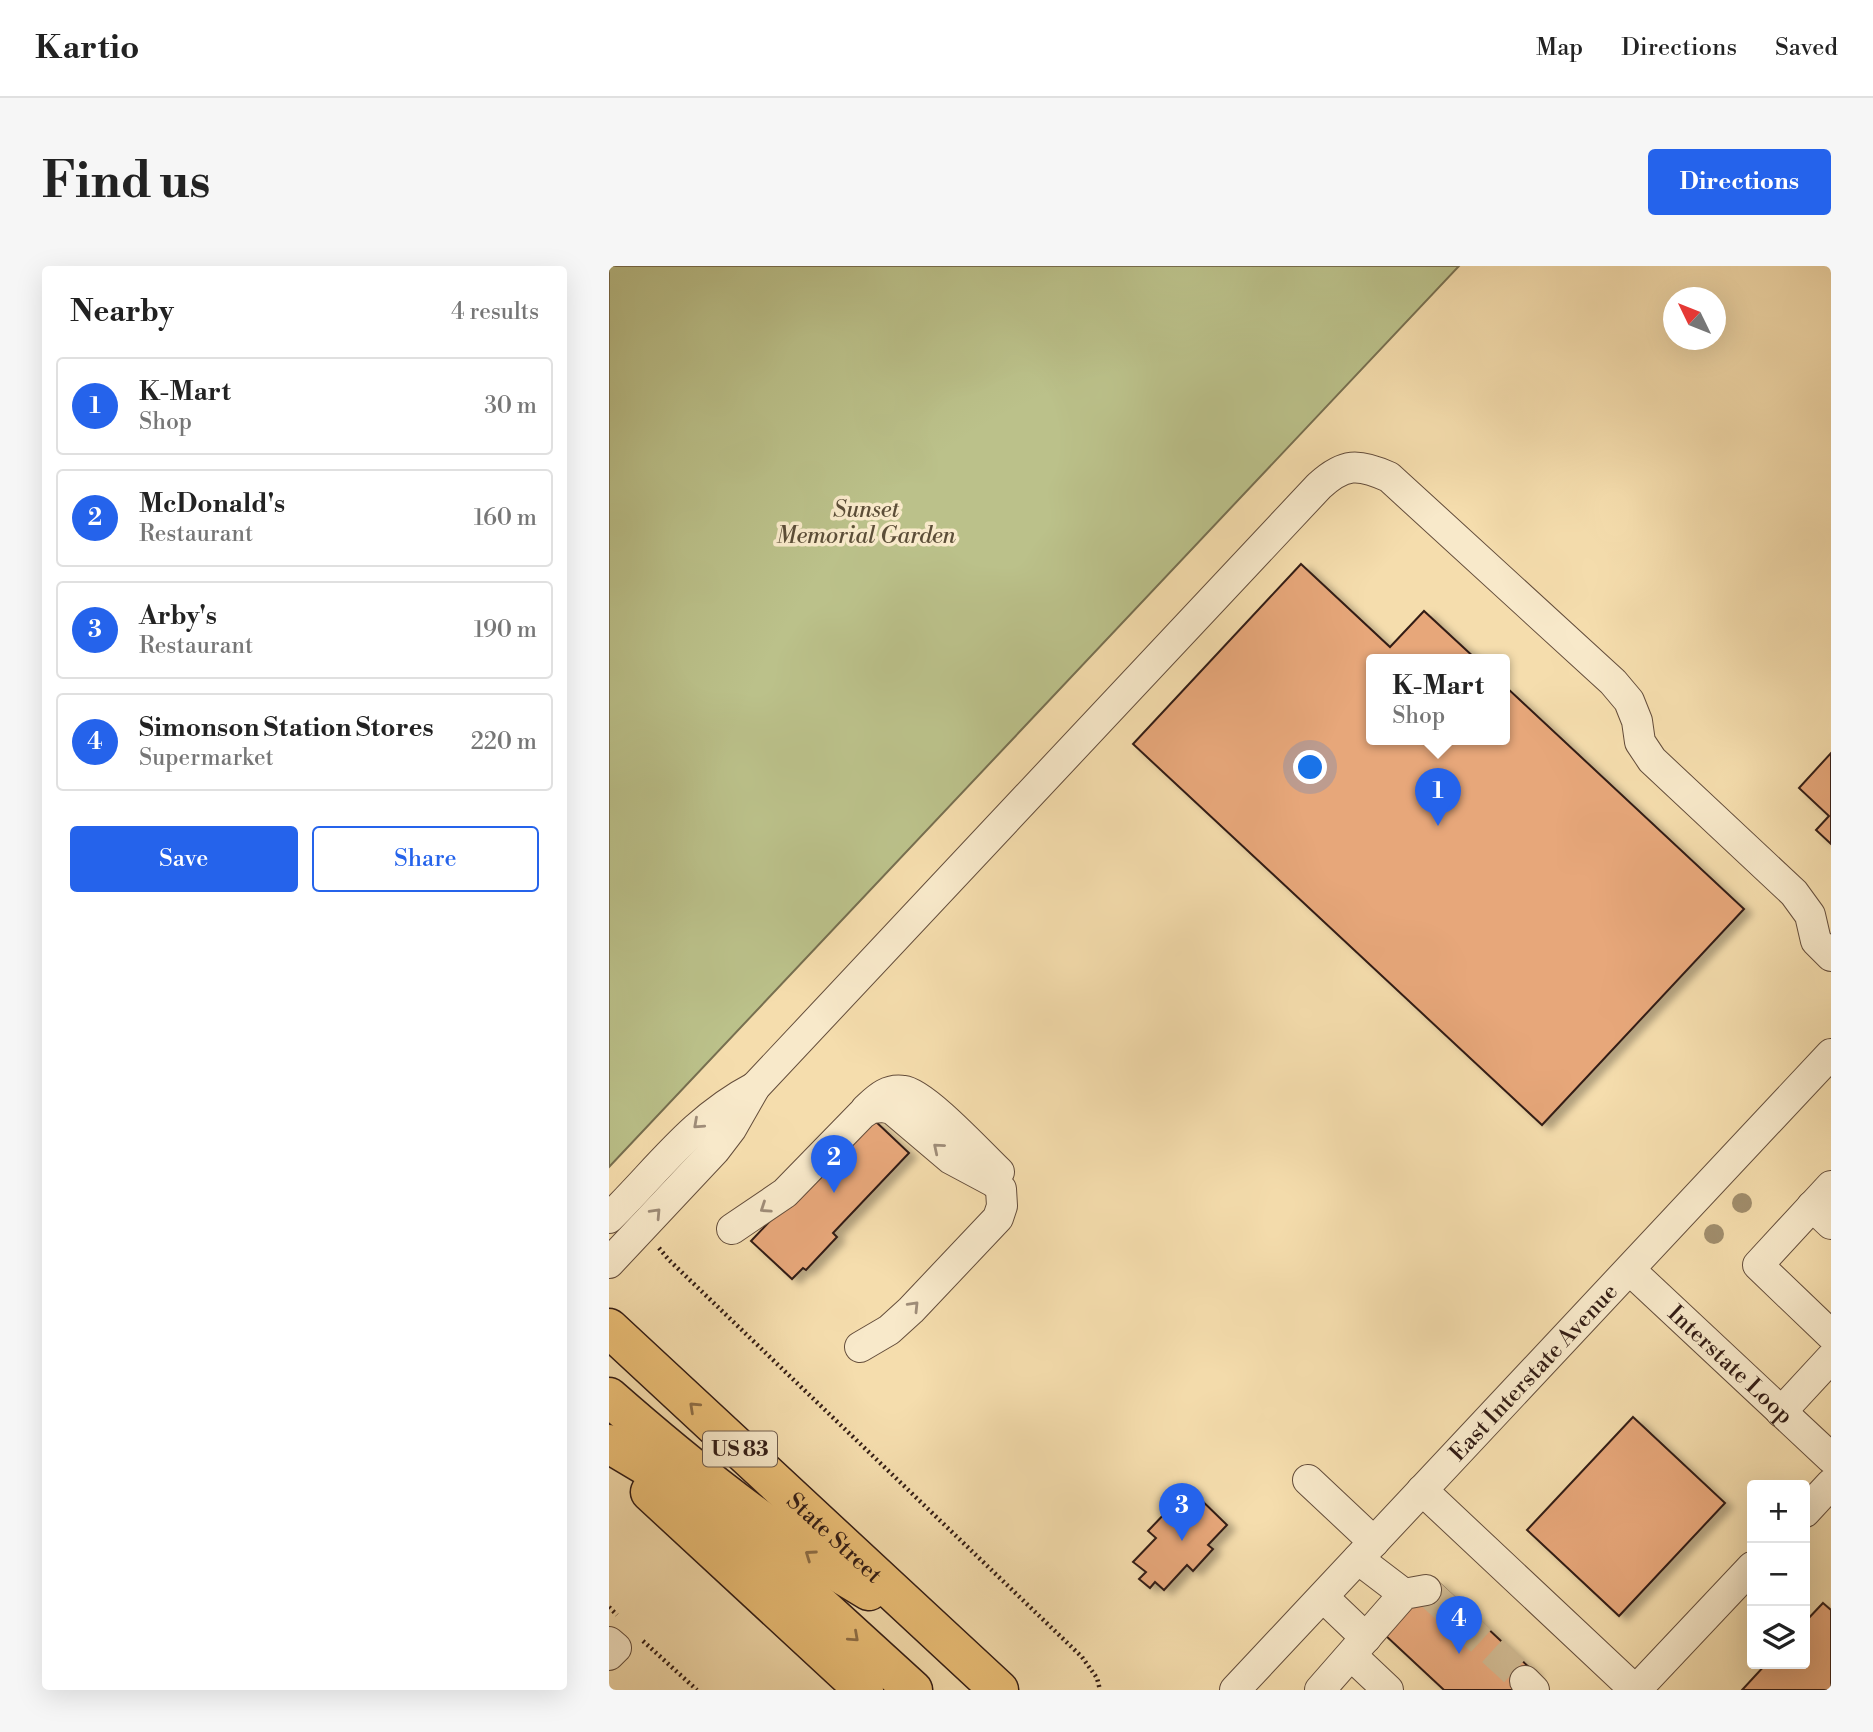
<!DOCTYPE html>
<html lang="en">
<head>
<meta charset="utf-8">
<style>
  body { margin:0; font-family:"Libre Bodoni",serif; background:#f6f6f6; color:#222 }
  .controls { position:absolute; right:21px; bottom:21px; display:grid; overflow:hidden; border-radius:7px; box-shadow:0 7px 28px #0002 }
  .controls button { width:63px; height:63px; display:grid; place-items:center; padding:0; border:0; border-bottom:2px solid #e0e0e0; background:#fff; color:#222; font:35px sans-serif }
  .compass { position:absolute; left:1054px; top:21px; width:63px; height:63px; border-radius:50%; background:#fff; box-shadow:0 7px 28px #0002; rotate:313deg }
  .you { position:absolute; left:702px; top:502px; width:24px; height:24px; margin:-18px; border:5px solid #fff; border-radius:50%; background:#1a73e8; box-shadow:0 0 0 10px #1a73e833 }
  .badge { display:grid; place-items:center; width:46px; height:46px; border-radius:50%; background:#2563eb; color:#fff; font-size:23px; font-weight:700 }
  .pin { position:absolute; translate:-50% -58px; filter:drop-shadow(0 2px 4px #0008) }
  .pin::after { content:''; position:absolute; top:37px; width:24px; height:21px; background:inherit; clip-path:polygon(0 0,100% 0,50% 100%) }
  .popup { position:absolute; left:757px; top:388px; width:144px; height:91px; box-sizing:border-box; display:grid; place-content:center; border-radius:7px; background:#fff; filter:drop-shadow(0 2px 5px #0005); font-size:23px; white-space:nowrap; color:#767676 }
  .popup b { font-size:26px; color:#222 }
  .popup::after { content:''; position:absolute; left:50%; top:100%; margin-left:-14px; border:14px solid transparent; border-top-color:#fff }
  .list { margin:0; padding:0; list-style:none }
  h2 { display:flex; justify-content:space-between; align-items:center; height:91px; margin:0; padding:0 28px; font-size:30px }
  h2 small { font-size:23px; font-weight:400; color:#767676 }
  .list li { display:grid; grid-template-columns:46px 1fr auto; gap:21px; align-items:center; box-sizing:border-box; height:98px; margin:0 14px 14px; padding:0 14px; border:2px solid #e0e0e0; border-radius:7px }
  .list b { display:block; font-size:26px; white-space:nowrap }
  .list p { margin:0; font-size:23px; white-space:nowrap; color:#767676 }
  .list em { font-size:23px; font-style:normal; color:#767676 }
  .actions { display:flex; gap:14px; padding:21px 28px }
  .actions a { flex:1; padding:16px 0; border:2px solid #2563eb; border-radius:7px; text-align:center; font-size:24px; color:#2563eb }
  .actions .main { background:#2563eb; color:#fff }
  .icon { flex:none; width:38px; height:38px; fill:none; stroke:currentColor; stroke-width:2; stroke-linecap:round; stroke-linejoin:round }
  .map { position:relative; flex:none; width:1222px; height:1424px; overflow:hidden; border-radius:7px }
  header { display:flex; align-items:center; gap:42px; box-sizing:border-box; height:98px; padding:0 35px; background:#fff; border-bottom:2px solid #e0e0e0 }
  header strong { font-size:33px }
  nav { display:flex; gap:38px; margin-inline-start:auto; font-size:24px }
  .intro { display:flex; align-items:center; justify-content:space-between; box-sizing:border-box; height:168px; padding:0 42px }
  h1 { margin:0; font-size:49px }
  .button { padding:18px 32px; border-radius:7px; background:#2563eb; color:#fff; font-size:24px; font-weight:700 }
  main { display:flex; gap:42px; padding:0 42px }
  aside { flex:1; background:#fff; border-radius:7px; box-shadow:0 7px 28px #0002 }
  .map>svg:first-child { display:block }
  .green { fill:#bbc18a; stroke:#776f50; stroke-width:2 }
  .building { fill:#e7a77a; stroke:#331d15; stroke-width:2; filter:url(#shadow) }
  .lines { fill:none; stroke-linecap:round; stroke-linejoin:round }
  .minor-tunnel { stroke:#ceb78f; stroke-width:30; stroke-dasharray:30 15; stroke-linecap:butt }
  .minor-casing { stroke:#644d3b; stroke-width:32 }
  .highway-casing { stroke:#331d15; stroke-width:41 }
  .path { stroke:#331d15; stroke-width:4.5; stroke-dasharray:2 3.5; stroke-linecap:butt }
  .minor { stroke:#f8e9ca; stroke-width:30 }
  .highway { stroke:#eabe76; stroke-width:38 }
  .tree { fill:#a18e6d }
  .oneway { stroke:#9f8d79 }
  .oneway2 { stroke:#8e6e46 }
  .labels { text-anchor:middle; stroke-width:7; stroke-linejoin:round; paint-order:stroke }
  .shield { fill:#f8e9ca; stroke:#6e5a4b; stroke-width:2 }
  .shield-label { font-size:21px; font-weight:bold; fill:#331d15 }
  .park-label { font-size:23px; font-style:italic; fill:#5c4e38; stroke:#f8e9ca }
  .street-label { font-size:23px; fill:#331d15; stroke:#f8e9ca }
</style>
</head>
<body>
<header>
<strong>Kartio</strong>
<nav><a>Map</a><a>Directions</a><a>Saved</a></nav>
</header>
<div class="intro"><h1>Find us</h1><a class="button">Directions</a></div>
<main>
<aside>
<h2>Nearby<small>4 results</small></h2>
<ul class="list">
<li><span class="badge">1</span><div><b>K-Mart</b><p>Shop</p></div><em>30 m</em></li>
<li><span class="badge">2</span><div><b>McDonald's</b><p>Restaurant</p></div><em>160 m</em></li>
<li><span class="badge">3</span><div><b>Arby's</b><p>Restaurant</p></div><em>190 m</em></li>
<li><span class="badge">4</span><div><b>Simonson Station Stores</b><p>Supermarket</p></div><em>220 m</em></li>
</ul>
<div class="actions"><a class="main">Save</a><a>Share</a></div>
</aside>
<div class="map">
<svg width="1222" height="1424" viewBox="0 0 1222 1424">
  <defs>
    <filter id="shadow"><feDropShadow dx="8" dy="4.5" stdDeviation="3.5" flood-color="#0004"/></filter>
  </defs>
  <rect width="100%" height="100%" fill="#f5ddad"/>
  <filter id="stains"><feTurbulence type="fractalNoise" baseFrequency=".00286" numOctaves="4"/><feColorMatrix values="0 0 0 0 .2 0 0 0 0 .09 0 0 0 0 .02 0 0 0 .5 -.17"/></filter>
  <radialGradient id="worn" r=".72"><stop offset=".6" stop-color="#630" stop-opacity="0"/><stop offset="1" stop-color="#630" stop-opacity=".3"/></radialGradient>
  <polygon class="green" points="0,0 850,0 0,901"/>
  <g class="building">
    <polygon points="692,298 781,381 815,345 868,394 762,394 762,474 896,474 896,420 1135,643 933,859 524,478"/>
    <polygon points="1222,487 1222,578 1207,564 1220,550 1190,522"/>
    <polygon points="264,853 300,887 224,967 228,971 197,1004 194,1002 183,1013 142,975 235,877"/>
    <polygon points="1024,1151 1116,1237 1010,1350 918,1264"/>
    <polygon points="580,1222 618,1259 599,1279 604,1283 584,1305 578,1299 555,1324 546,1316 541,1322 530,1313 537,1306 524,1296 547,1272 539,1265"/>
    <polygon points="827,1314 925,1406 915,1424 835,1424 776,1369"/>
    <polygon points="1214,1337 1222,1344 1222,1424 1133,1424 1157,1398 1196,1398 1196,1356"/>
  </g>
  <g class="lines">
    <polyline class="minor-tunnel" points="817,1324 916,1415"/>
    <defs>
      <g id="minor">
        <path d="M257,843C268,833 278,822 295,825C315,827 373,890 390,906"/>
        <polyline points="1222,920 1149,999 1222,1069"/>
        <polyline points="1203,940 1222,958"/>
        <path d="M0,952C49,904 83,854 146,821"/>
        <polyline points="123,963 176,927 253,848 262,842 274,841 283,843 342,893 385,916 392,923 393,940 389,952 302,1044 280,1064 251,1081"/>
        <path d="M0,997L106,884L122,863L146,821L710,220C735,197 749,197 780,211L1004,416L1020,435L1028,455L1031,476L1043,494L1185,627L1201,649L1207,675L1222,690"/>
        <path id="s1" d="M1021,1004L1222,1192"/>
        <polyline points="1172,1146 1222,1092"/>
        <polyline points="699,1214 765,1276"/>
        <polyline points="813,1224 1026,1424"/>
        <polyline points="1196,1246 1222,1218"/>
        <polyline points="749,1293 795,1328"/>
        <polyline points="714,1331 757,1372"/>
        <polyline points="0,1376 7,1382 0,1389"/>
        <polyline points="743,1390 779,1424"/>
        <polyline points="916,1415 925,1424"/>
        <path id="s2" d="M626,1424L1222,788"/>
        <polyline points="711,1424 795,1328 817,1324"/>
        <polyline points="1027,1424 1143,1301"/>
      </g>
      <g id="highway">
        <path id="s3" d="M0,1062L390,1424"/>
        <path d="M0,1131C82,1203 166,1270 260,1325"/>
        <polyline points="0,1178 64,1216 145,1279 304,1424"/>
        <polyline points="41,1226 255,1424"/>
      </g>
    </defs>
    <use href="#minor" class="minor-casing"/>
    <use href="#highway" class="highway-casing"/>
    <g class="path">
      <polyline points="50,982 60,994 473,1391 488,1412 491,1424"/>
      <polyline points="0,1341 8,1349"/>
      <polyline points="34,1375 88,1424"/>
    </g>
    <use href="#minor" class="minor"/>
    <use href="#highway" class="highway"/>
  </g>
  <g class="tree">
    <circle cx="1133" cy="937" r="10"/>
    <circle cx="1105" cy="968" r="10"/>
  </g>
  <defs><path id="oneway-chevron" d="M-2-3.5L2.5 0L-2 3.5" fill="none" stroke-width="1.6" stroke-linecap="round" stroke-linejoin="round" transform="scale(1.75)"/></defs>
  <g class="oneway">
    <use href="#oneway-chevron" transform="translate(89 858) rotate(138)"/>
    <use href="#oneway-chevron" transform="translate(329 882) rotate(-140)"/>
    <use href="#oneway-chevron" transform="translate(156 942) rotate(146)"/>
    <use href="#oneway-chevron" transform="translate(47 947) rotate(-47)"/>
    <use href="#oneway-chevron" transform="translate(305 1040) rotate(-46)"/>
  </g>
  <g class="oneway2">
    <use href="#oneway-chevron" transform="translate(85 1141) rotate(-137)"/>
    <use href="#oneway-chevron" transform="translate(201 1289) rotate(-145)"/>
    <use href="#oneway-chevron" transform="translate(245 1371) rotate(42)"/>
  </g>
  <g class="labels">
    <rect class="shield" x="94" y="1165.5" width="74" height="35" rx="5"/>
    <g class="shield-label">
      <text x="131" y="1190">US 83</text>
    </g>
    <g class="park-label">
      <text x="257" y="251">Sunset<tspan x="257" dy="26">Memorial Garden</tspan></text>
    </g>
    <g class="street-label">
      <text dy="8" stroke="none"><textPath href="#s1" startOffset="138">Interstate Loop</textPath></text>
      <text dy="8" stroke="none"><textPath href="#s2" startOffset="436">East Interstate Avenue</textPath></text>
      <text dy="8" stroke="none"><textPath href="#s3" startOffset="308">State Street</textPath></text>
    </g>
  </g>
  <rect width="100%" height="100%" filter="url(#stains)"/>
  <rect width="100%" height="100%" fill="url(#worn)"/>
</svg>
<div class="controls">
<button>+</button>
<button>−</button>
<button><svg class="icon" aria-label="layers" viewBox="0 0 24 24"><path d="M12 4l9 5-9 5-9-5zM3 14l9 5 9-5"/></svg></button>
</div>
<svg class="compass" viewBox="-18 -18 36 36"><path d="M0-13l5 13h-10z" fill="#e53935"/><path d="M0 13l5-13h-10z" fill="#767676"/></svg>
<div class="you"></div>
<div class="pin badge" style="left:829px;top:560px">1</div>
<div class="popup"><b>K-Mart</b>Shop</div>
<div class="pin badge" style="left:225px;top:927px">2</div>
<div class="pin badge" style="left:573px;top:1275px">3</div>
<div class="pin badge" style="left:850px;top:1388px">4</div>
</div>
</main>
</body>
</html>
